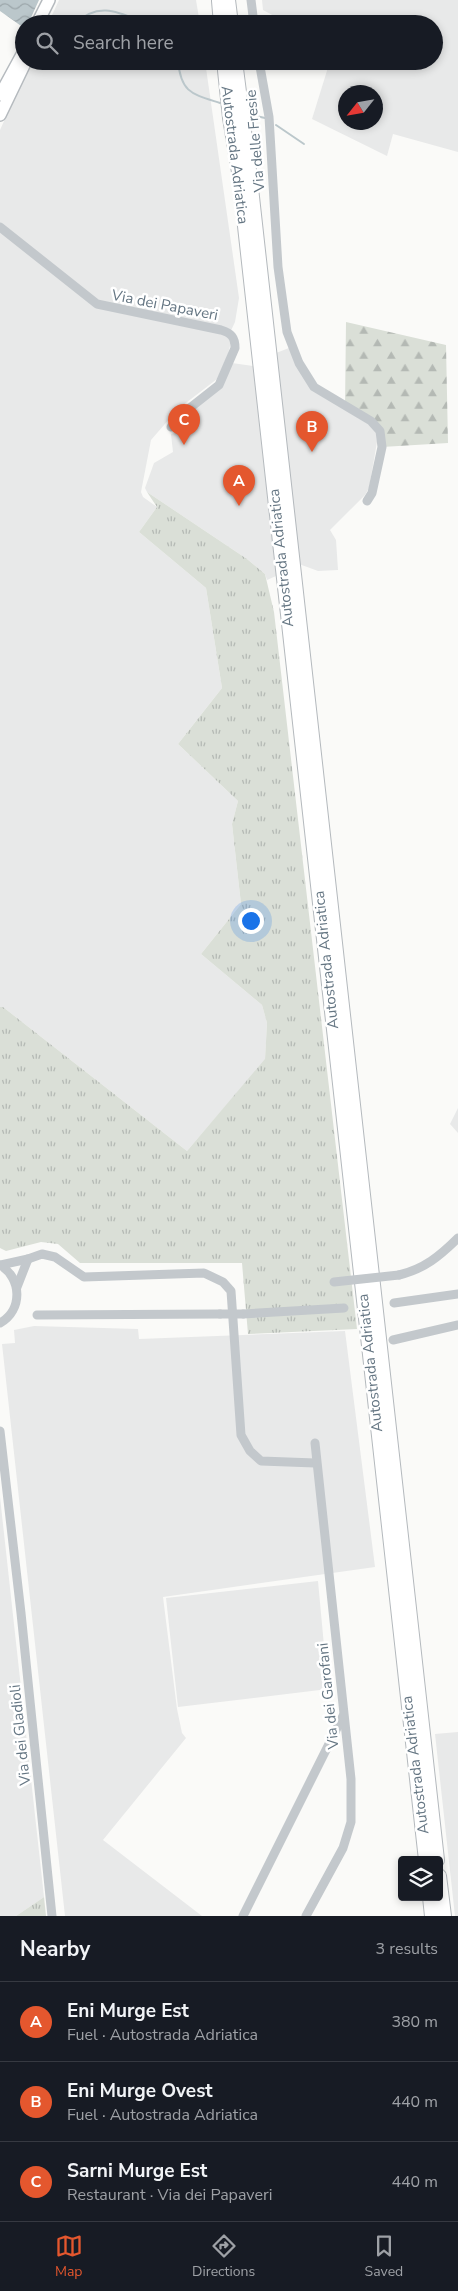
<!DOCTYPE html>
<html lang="en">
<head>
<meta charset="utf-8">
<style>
  body { margin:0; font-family:"Nunito Sans",sans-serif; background:#242831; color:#f1f3f6 }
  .controls { position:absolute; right:15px; bottom:15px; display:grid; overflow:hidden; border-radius:5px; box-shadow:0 2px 8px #0003 }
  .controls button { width:45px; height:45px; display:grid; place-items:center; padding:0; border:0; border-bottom:1px solid #363941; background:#171b24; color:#f1f3f6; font:25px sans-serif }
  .compass { position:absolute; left:338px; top:85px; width:45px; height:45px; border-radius:50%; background:#171b24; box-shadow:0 2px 8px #0003; rotate:239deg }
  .you { position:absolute; left:250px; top:920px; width:18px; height:18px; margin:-12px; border:4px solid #fff; border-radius:50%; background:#1a73e8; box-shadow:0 0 0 8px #1a73e833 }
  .badge { display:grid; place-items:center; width:32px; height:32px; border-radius:50%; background:#e4572e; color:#fff; font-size:16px; font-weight:700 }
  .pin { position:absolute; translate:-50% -41px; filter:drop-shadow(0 1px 2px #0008) }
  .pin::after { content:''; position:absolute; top:26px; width:18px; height:15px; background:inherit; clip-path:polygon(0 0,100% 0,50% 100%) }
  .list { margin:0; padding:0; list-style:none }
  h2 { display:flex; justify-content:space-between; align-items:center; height:65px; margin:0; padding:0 20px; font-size:21px }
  h2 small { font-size:16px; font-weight:400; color:#9ea1a6 }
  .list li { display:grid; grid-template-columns:32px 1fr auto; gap:15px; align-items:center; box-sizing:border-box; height:80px; padding:0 20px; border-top:1px solid #363941 }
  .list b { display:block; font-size:19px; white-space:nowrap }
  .list p { margin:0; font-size:16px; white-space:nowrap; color:#9ea1a6 }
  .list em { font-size:16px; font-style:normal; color:#9ea1a6 }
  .icon { flex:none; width:28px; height:28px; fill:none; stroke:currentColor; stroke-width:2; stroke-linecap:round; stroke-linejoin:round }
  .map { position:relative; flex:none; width:458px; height:1916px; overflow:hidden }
  .search { position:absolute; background:#171b24; box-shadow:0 2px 8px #0003; left:15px; right:15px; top:15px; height:55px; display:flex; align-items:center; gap:12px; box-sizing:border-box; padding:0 18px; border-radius:28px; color:#9ea1a6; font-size:19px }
  .sheet { height:305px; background:#171b24 }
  nav { display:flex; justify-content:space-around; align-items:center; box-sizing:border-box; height:70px; border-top:1px solid #363941; background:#171b24; font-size:14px; color:#9ea1a6 }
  nav a { display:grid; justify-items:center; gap:2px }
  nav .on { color:#e4572e }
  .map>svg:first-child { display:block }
  .built { fill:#e8e9e9; fill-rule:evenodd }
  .grass { fill:url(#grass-tufts) }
  .forest { fill:url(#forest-firs) }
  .water { fill:url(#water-waves) }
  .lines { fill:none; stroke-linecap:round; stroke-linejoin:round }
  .stream { stroke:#bbc7cb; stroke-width:2 }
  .major-casing { stroke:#b5babe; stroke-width:14 }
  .highway-casing { stroke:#b4b9bd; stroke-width:16 }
  .minor { stroke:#c3c8cc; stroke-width:9 }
  .major { stroke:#fff; stroke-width:11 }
  .highway { stroke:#fff; stroke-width:14 }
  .minor-bridge { stroke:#c3c8cc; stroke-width:9 }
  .labels { text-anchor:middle; stroke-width:5; stroke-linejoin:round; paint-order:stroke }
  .street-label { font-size:15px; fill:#657683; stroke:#fff }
</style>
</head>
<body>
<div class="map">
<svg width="458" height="1916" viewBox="0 0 458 1916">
  <defs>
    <pattern id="grass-tufts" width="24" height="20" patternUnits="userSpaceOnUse" patternTransform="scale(1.25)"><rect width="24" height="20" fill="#dadfd7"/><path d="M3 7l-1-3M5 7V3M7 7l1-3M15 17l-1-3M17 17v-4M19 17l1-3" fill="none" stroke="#b4b9b4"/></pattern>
    <pattern id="forest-firs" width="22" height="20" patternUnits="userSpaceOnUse" patternTransform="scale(1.25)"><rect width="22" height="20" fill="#dadfd7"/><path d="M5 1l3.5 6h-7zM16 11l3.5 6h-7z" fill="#b4b9b4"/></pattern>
    <pattern id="water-waves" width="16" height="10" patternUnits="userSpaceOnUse" patternTransform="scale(1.25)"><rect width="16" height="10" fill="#bbc7cb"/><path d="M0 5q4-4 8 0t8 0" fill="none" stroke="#9ca6aa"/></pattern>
  </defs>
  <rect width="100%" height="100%" fill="#fafaf8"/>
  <g class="built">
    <polygon points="59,0 196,0 200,24 48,24"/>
    <path d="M262,0H458V152L393,134L387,156L312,119L330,61H434V24H289L263,10ZM346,92H376V122H346Z"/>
    <polygon points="31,61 205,61 239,298 235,322 228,337 231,342 228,354 217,379 178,409 151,440 141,492 143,497 157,507 139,532 206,588 222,688 178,744 238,801 232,824 241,904 201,954 262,1005 267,1023 265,1060 187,1151 3,1007 0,1007 0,130"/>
    <polygon points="289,348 306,382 311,389 376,429 377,442 369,488 365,495 330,530 336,540 338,570 318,571 299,564 276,353"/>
    <polygon points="232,363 253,366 276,576 267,580 265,574 247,559 147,492 145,488 154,463 173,452 171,434 175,433 174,426 189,424 186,418"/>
    <polygon points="458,1108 458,1133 450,1124"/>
    <polygon points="34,1326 138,1329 139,1339 345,1331 375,1567 163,1597 177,1709 182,1733 186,1738 103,1840 202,1916 65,1916 2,1344 15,1343 14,1330"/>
    <polygon points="0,1497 44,1897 16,1916 0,1916"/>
    <polygon points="318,1581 328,1689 178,1707 166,1598"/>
    <polygon points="458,1732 458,1916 455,1916 435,1734"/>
  </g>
  <g class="grass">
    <polygon points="147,492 247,559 265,574 274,612 357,1329 248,1334 242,1263 80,1263 58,1244 41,1242 6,1251 0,1248 0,1007 3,1007 187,1151 265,1059 267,1023 262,1005 201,954 241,904 232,824 238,801 178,744 222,688 206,588 139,532 157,507"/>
    <polygon points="44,1897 46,1916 16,1916"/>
  </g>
  <polygon class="forest" points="346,322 446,345 448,443 382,447 380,431 345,407"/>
  <polygon class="water" points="0,0 39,0 28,24 24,24 24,28 0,11"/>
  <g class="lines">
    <g class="stream">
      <path d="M75,24C99,0 120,13 148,24"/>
      <path d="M178,61C181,93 192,94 220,103"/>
      <polyline points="256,116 265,118"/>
      <polyline points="276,125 304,144"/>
    </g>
    <defs>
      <g id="major">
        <polyline points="37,24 49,0"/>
        <polyline points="0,95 24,51"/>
        <polyline points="0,115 26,61"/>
      </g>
      <g id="highway">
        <polyline points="228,0 231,24"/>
        <polyline points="219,1 221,24"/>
        <polyline points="224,61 230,118 239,172 426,1860"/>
        <polyline points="235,61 249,170 437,1860"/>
        <polyline points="439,1876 444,1916"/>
        <polyline points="430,1897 432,1916"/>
      </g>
    </defs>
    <use href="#major" class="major-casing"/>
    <use href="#highway" class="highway-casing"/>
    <g class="minor">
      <polyline points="251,0 254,24"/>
      <polyline points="259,61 269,117 278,267 287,332 299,363 314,387 371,421 380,431 382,447 372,493 367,501"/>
      <path d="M0,227L97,304L221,330C231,333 235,337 235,348L219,385L186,411L171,427"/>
      <polyline points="0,1265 28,1259 42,1254 55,1257 84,1277 204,1273 223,1282 231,1291 241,1435 250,1451 261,1461 315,1463"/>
      <path d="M0,1265C22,1278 23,1310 0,1323"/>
      <path d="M399,1275C424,1269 440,1256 458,1238"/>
      <polyline points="17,1287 28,1259"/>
      <polyline points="394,1303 458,1294"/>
      <polyline points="243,1314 344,1308"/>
      <polyline points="37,1315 220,1314"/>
      <polyline points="393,1340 458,1325"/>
      <polyline points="0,1431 21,1613 52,1916"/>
      <polyline points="243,1916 343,1716"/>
      <polyline points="306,1916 343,1848 351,1822 351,1779 315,1443"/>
    </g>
    <use href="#major" class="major"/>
    <use href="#highway" class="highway"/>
    <g class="minor-bridge">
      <polyline points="334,1282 399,1275"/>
      <polyline points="220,1314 243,1314"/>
    </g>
  </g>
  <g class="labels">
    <g class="street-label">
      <text transform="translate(255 141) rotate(-95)" y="5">Via delle Fresie</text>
      <text transform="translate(235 155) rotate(83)" y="5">Autostrada Adriatica</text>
      <text transform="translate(165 305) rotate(11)" y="5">Via dei Papaveri</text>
      <text transform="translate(281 558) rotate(-96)" y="5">Autostrada Adriatica</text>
      <text transform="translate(326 960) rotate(-96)" y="5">Autostrada Adriatica</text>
      <text transform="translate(370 1363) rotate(-96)" y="5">Autostrada Adriatica</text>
      <text transform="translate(328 1696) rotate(-96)" y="5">Via dei Garofani</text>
      <text transform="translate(20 1735) rotate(-96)" y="5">Via dei Gladioli</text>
      <text transform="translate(415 1765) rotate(-97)" y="5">Autostrada Adriatica</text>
    </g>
  </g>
</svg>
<div class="controls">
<button><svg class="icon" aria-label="layers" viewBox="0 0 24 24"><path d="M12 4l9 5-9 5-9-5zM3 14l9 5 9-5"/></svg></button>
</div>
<svg class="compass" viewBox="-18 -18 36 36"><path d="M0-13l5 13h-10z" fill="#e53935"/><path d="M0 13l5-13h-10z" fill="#9ea1a6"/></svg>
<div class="you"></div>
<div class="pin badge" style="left:239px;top:506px">A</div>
<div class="pin badge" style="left:312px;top:452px">B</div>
<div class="pin badge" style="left:184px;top:445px">C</div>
<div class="search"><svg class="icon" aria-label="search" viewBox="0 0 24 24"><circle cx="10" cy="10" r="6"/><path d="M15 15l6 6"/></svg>Search here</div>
</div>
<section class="sheet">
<h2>Nearby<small>3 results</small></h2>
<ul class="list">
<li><span class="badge">A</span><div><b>Eni Murge Est</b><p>Fuel · Autostrada Adriatica</p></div><em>380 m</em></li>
<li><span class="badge">B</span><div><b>Eni Murge Ovest</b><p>Fuel · Autostrada Adriatica</p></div><em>440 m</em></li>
<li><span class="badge">C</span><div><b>Sarni Murge Est</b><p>Restaurant · Via dei Papaveri</p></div><em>440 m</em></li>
</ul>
</section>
<nav>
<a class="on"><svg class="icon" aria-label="map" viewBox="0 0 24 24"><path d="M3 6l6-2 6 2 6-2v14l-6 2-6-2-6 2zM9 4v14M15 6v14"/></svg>Map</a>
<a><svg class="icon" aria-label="directions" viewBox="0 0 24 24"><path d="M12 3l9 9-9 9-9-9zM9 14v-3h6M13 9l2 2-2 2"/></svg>Directions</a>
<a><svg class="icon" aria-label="saved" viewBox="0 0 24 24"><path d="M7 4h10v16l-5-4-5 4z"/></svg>Saved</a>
</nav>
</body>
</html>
